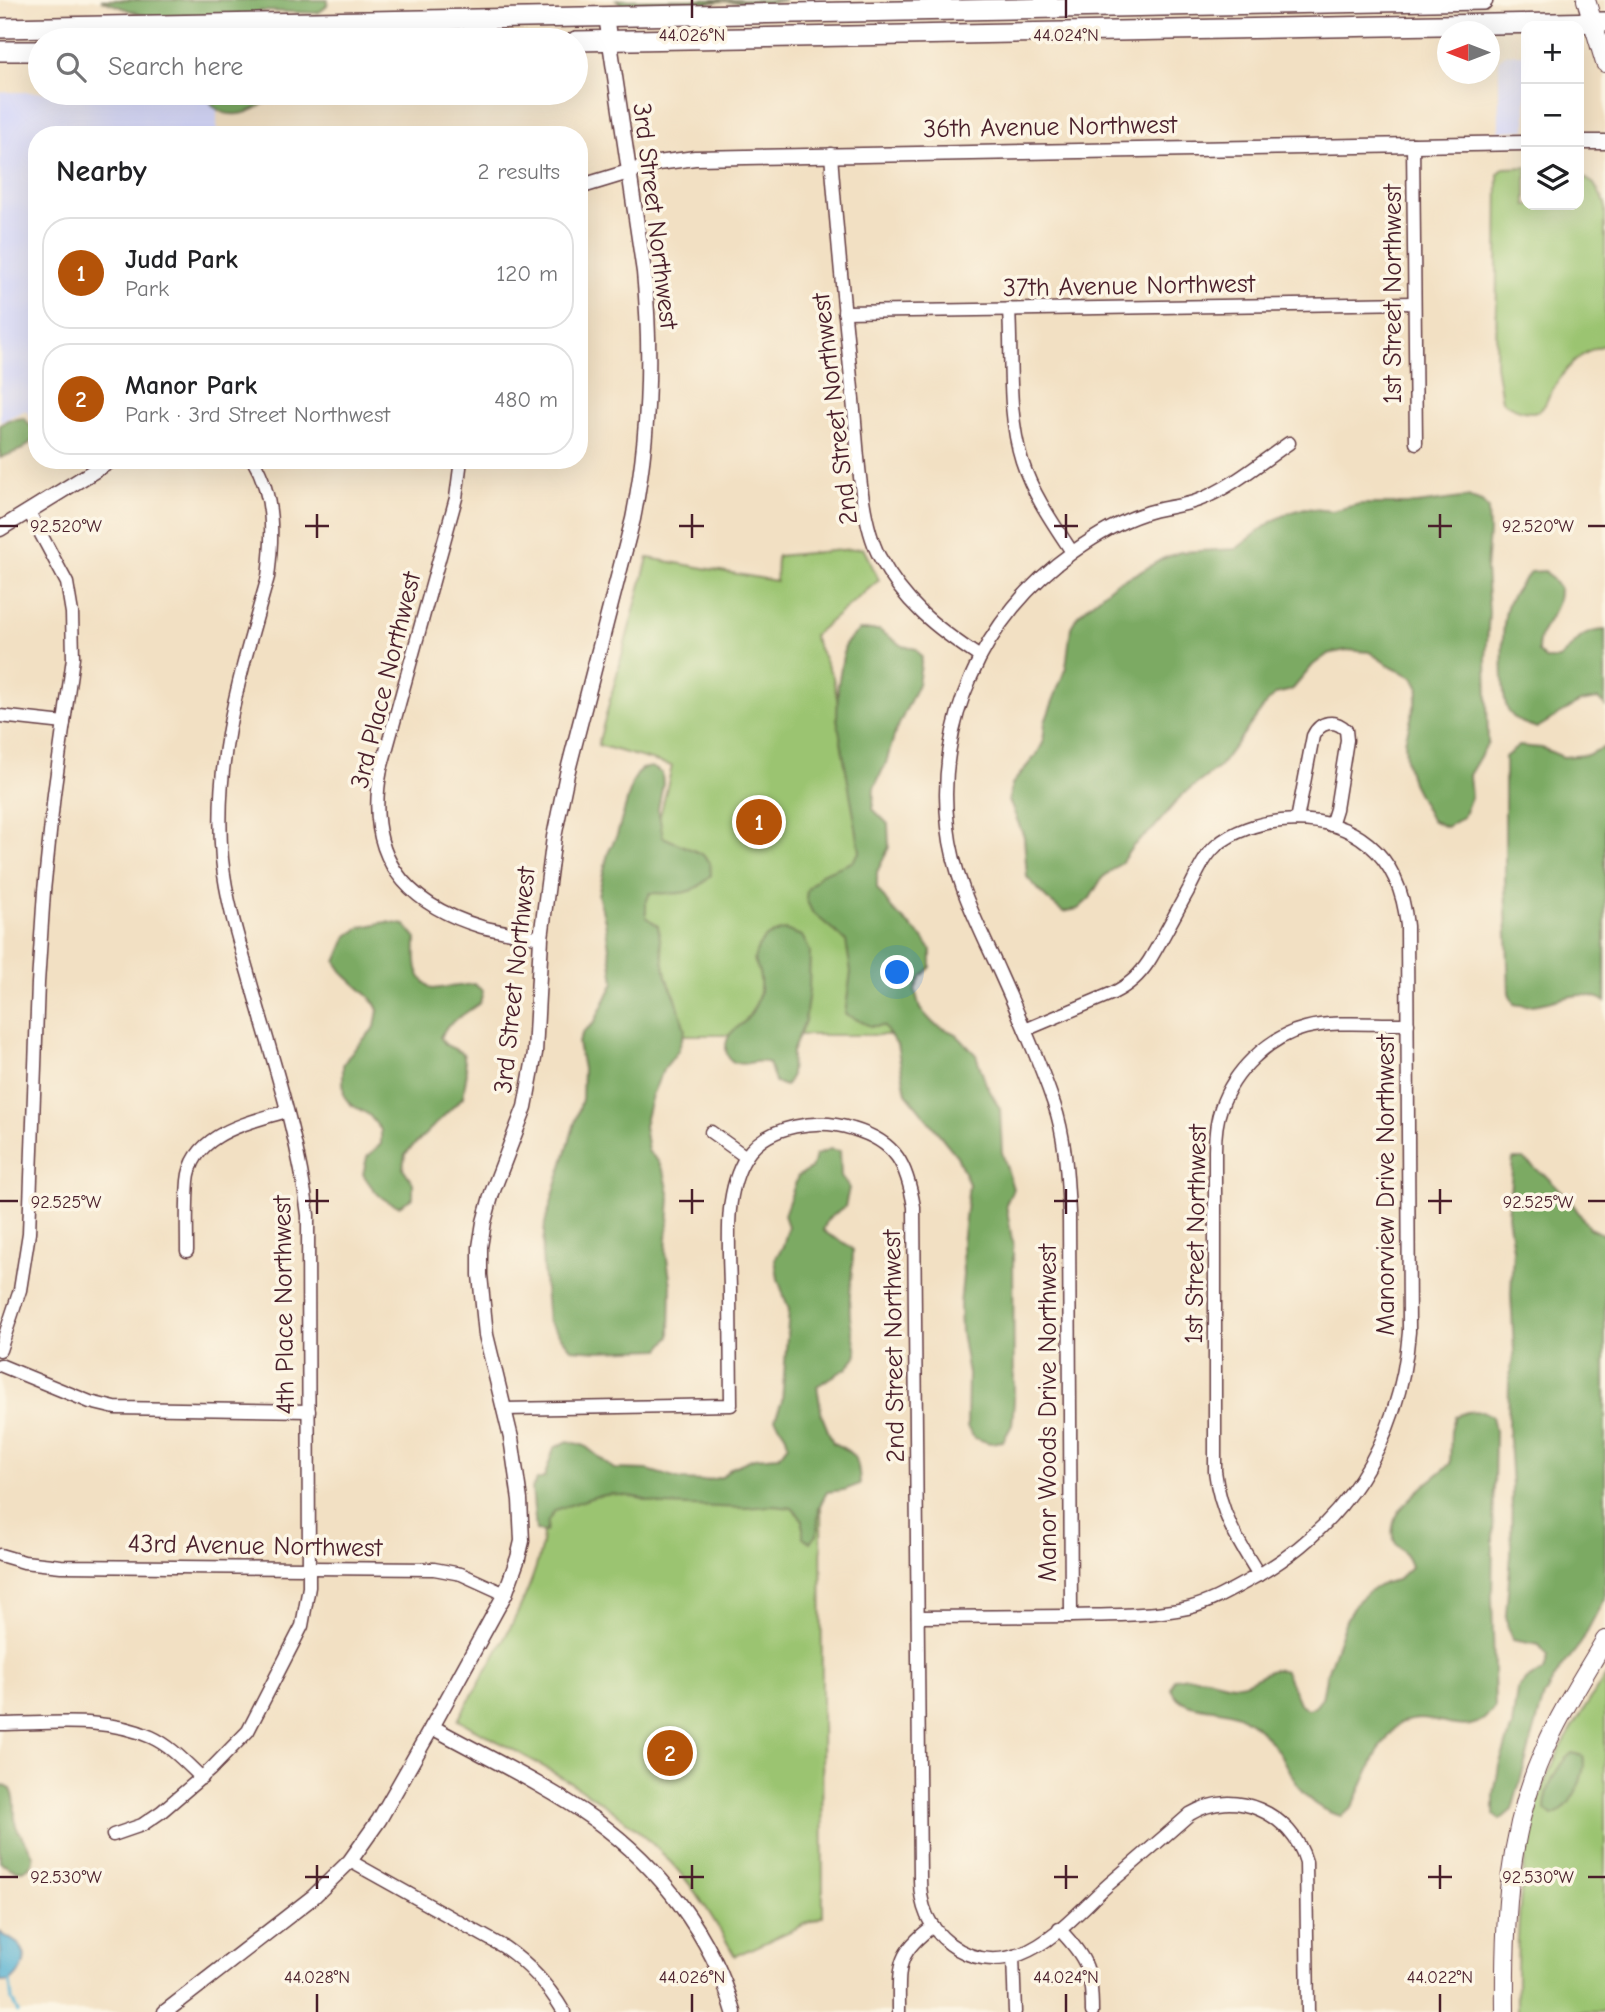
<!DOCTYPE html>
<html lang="en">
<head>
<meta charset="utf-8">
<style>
  body { margin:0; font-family:"Comic Neue",sans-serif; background:#f2f2f2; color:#202124 }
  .controls { position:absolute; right:21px; top:21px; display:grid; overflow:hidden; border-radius:14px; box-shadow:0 7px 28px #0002 }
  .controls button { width:63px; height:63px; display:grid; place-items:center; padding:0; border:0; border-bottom:2px solid #e0e0e0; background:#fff; color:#202124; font:35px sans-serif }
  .compass { position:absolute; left:1437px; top:21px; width:63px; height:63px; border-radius:50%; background:#fff; box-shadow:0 7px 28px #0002; rotate:270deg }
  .you { position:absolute; left:898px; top:973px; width:24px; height:24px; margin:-18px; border:5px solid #fff; border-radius:50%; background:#1a73e8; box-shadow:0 0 0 10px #1a73e833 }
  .badge { display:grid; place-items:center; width:46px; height:46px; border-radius:50%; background:#b45309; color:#fff; font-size:23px; font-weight:700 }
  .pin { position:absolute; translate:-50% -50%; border:4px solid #fff; box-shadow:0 2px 7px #0006 }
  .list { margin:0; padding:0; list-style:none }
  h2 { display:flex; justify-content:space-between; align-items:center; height:91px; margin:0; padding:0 28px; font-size:30px }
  h2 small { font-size:23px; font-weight:400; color:#757577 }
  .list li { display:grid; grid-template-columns:46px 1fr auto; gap:21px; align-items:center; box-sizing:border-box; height:112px; margin:0 14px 14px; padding:0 14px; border:2px solid #e0e0e0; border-radius:28px }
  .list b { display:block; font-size:26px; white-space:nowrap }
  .list p { margin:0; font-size:23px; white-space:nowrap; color:#757577 }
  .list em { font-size:23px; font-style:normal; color:#757577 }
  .icon { flex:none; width:38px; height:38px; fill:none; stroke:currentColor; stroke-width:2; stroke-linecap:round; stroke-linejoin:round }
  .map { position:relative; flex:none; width:1605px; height:2012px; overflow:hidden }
  .search { position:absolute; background:#fff; box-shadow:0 7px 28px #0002; left:28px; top:28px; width:560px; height:77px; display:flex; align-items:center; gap:18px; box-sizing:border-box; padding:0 24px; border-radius:38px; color:#757577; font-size:26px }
  .panel { position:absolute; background:#fff; box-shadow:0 7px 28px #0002; left:28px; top:126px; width:560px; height:343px; border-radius:28px }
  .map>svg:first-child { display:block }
  .built { fill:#d6d8f9 }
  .green { fill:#9bc471; stroke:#72724e; stroke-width:2 }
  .forest { fill:#7caa63; stroke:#636447; stroke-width:2 }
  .water { fill:#54b1d2; stroke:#4f687e; stroke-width:2 }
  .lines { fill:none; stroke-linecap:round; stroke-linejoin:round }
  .stream { stroke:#54b1d2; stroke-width:3.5 }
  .minor-casing { stroke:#633c42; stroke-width:15 }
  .tertiary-casing { stroke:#633c42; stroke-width:17 }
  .secondary-casing { stroke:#633c42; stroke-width:20 }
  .primary-casing { stroke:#633c42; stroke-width:22 }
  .minor { stroke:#fff; stroke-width:12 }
  .tertiary { stroke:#fff; stroke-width:14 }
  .secondary { stroke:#fff; stroke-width:18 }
  .primary { stroke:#fff; stroke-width:19 }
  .ticks { fill:none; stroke:#4a1f2b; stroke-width:2.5 }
  .labels { text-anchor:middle; stroke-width:7; stroke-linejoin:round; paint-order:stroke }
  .street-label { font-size:26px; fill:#4a1f2b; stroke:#fcf5e5 }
  .ticks-label { font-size:18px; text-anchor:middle; fill:#4a1f2b; stroke:#fcf5e5; stroke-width:7; stroke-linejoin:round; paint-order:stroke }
</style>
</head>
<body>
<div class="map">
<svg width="1605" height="2012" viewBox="0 0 1605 2012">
  <rect width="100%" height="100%" fill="#fcf5e5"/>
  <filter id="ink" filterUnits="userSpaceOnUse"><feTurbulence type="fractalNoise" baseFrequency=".0143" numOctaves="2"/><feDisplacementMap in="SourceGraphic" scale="14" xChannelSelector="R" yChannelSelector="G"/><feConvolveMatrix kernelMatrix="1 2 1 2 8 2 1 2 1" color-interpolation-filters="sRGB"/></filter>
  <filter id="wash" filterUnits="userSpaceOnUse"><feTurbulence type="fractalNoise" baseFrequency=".00686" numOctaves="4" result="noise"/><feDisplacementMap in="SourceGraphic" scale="28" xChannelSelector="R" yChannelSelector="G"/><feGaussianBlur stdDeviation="1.57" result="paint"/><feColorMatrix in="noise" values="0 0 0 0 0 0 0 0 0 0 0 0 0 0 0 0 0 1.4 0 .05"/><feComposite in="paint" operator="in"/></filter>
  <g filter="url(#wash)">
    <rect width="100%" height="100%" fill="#f2e0c3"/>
    <g class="built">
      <polygon points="1505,54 1526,54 1526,130 1499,131 1499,59"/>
      <polygon points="0,92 217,93 217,135 37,135 37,429 26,410 0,422"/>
    </g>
    <g class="green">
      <path d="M1526,167V205H1579V174L1594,184L1605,203V345C1580,351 1564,370 1551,392C1548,396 1547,403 1543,407C1534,418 1511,408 1502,401L1496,365L1498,174L1504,168Z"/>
      <polygon points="863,548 879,580 813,636 833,677 879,926 920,1035 627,1035 645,879 672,766 598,745 648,558 776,581 777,556"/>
      <path d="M539,1488L821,1489L823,1916L735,1956C717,1925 699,1893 675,1867C616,1800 535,1762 458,1720C487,1668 531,1602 542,1543C545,1526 540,1505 539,1488Z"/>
      <path d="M1605,1676V2012H1517C1516,1937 1519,1832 1553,1764C1567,1733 1588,1705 1605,1676Z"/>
    </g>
    <g class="forest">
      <path d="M101,0H328C328,7 323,10 317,13L261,11L246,17L150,18Z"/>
      <polygon points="616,0 785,0 765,4 720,1 691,6 621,5"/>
      <path d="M206,93H276C257,114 218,128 206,93Z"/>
      <polygon points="24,418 32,428 33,440 23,449 0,458 0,425 8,420"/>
      <polygon points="1468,497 1482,502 1488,509 1489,532 1486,570 1489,612 1486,659 1488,743 1469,775 1471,797 1463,817 1446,827 1431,820 1412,783 1406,760 1405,741 1419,689 1413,677 1393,668 1369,652 1346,650 1328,654 1313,665 1292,690 1276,694 1266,704 1219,767 1181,796 1154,828 1133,846 1121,863 1102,878 1090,898 1078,909 1063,912 1046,898 1027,877 1024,837 1009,800 1012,784 1037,754 1043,743 1045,722 1066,667 1071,627 1078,615 1115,583 1140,572 1162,559 1180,552 1236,549 1271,522 1286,514 1305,508 1332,511 1360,504 1417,504"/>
      <path d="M1545,571L1559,587C1559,592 1559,599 1557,604C1550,623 1538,629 1538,652L1545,659H1559C1577,644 1578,631 1605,630V706L1598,699L1580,702L1537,728C1526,724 1516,722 1509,712C1500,700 1501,618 1508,604C1513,592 1522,582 1531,572Z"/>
      <polygon points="859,630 879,630 903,646 916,649 922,658 918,684 895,733 886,763 874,788 873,809 888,824 889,847 877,872 877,888 892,909 923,938 931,950 931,967 921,977 915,989 920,1009 934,1024 956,1034 976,1055 986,1084 1000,1109 1002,1152 1013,1189 1006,1204 1013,1246 1014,1401 1012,1425 1003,1441 990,1443 974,1438 967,1427 968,1374 961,1332 960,1305 963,1275 962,1243 969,1184 957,1156 906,1093 897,1045 883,1026 870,1026 845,1014 851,972 846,941 812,912 806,899 807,890 821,874 852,862 860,851 837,718 838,685 845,644"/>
      <path d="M1519,746L1542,748L1563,757L1587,755L1605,747V1002C1579,982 1543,1012 1514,1004L1509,993L1505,881V757Z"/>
      <path d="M652,767L662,773L663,784L658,809L663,837L702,854L710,863L711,875C693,897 676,894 650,893L646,903V917L658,926L666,977L676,998L685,1030L678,1051L663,1070L652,1095L644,1126L648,1151L658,1161L665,1175L670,1198L666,1252L671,1285L670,1337L660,1349L598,1351L571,1349L548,1321L542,1256L545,1223L582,1099L583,1069L578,1043L583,1032L594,1023L614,982L605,921L598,895L608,853L617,835L633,781L641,769Z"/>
      <path d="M386,922L405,925L416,938C416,960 412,974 432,989L474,984L483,991L480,1003L448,1025L440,1037L446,1045L463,1053L467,1072L463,1097L405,1154L403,1168L413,1183V1198L399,1206C381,1201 373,1190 363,1174L367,1157L381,1144V1130L369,1115L350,1104L344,1096L343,1080V1065L350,1054L375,1027L378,1010L373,1000L345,975L336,962L347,936L362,927Z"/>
      <path d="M785,930L802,936L810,951L809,990L805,1021L792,1052L791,1077L785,1086L775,1082L769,1063C756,1057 744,1069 732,1061C723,1054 725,1039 732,1032C736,1028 741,1025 745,1021C761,1002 765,981 754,960C758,941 766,934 785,930Z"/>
      <path d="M830,1149L840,1151L841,1176L849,1188L845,1207L828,1219L823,1230C834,1241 843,1238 853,1250C853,1272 848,1295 850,1317C851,1330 856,1341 857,1355L847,1368L817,1386L822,1416L833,1443C856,1453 859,1459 860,1484L844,1490L827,1492L819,1507L817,1535L810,1542L803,1537V1520L792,1508L772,1506L745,1508L663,1505L635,1497L612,1494L594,1497L555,1510L548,1521L546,1532L536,1531L532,1488L537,1480L544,1478L554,1448L568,1441L585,1446L614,1469L648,1470L681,1480L705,1481L722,1477L731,1468L754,1458L779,1456L788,1444L785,1434L775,1419L782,1401L789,1310L778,1279L775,1259L783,1246L788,1227L784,1215L798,1176L811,1169L815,1156Z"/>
      <polygon points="1513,1159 1523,1159 1548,1178 1572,1203 1589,1228 1605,1235 1605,1597 1581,1643 1558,1673 1544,1696 1512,1810 1500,1820 1494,1815 1494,1795 1499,1766 1512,1727 1517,1690 1526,1679 1544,1671 1548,1656 1539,1645 1513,1640 1508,1630 1506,1614 1511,1555 1512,1485 1508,1426 1509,1382 1514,1350 1511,1294 1513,1249 1508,1215"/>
      <path d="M1467,1412L1482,1411L1492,1416L1495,1432L1492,1596L1495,1707C1474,1738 1451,1722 1422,1719C1414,1719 1406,1721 1399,1723L1378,1751L1352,1808L1341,1816C1289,1803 1294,1758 1257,1728C1249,1720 1240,1715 1229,1712C1208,1706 1182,1711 1171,1689L1174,1679C1185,1677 1195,1676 1207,1678C1217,1680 1229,1685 1239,1684C1257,1682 1266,1665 1285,1671L1299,1703L1308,1709L1315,1707L1322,1698L1327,1673L1346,1620L1355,1604L1368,1592L1384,1583L1397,1580L1411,1567C1407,1551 1399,1552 1394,1540C1383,1511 1432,1481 1450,1464L1451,1430L1455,1416Z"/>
      <path d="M1572,1753L1583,1756C1588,1773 1570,1812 1552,1816L1545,1810C1545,1791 1556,1765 1572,1753Z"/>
      <path d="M3,1785L11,1789C17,1801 14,1809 15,1822C17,1839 53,1862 18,1871L0,1862V1786Z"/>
    </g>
    <path class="water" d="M0,1932C5,1937 16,1941 20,1946C31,1959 20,1973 10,1982H0Z"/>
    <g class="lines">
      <polyline class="stream" points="10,1982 12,2000 18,2012"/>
    </g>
  </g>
  <g filter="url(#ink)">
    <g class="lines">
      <defs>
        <g id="minor">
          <polyline points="1413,144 1416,443"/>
          <path d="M831,154C837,239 846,325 854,410C858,452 860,519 879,556C904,603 936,628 980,657"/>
          <path d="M1009,309C1012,359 1007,414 1022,461C1033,495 1053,523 1072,552"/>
          <polyline points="844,312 1414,303"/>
          <path d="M461,460L456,498L381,769C365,853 401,903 482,927C501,932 521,934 541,938"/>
          <polyline points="0,716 64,723"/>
          <path d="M1297,820L1313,736C1320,721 1335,719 1346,730L1347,740L1336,809L1331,825"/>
          <polyline points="711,1132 746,1157"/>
          <path d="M187,1251C187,1228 186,1204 188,1181C192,1133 249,1123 286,1111"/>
          <polyline points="0,1350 20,1290 29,1233 38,983 44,891 54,794 73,658 72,613 67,583 29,512"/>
          <polyline points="0,1365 90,1402 115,1408 309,1411"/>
          <path d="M505,1409L731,1405C731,1368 730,1330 730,1293C730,1251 722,1195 746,1157C767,1124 820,1118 853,1129C897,1142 907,1165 914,1207L920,1879C920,1906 928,1927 950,1944C971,1960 996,1963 1021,1954C1055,1941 1082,1908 1109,1884C1136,1861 1163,1838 1190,1814C1235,1787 1292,1813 1306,1862L1308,2012"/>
          <polyline points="0,1555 24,1562 61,1566 434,1569 461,1574 505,1594"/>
          <path d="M1259,1575C1237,1540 1220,1513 1215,1471V1150C1215,1136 1216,1122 1221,1108C1233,1072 1268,1037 1305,1028C1335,1020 1376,1025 1408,1024"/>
          <path d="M1071,1616L1069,1213C1067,1176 1066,1139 1054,1104C1037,1055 1016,1009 995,962C975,919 953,875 948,827C942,777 950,724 971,677C992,627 1029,583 1073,552C1094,537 1118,522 1143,514C1161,507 1181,507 1199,500C1232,487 1260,463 1289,443"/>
          <path d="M918,1617C969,1617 1021,1616 1072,1616C1110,1615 1151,1616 1188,1608C1209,1603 1228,1592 1246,1582C1344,1530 1400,1442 1409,1332L1407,926C1400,853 1353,815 1281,821C1259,823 1233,831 1216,846C1203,858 1196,876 1188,891C1175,914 1163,938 1149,961C1139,976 1129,985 1113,993L1025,1030"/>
          <path d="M0,1724C49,1724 106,1716 151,1737C171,1746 186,1763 202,1778"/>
          <path d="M113,1835L142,1825L161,1812L210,1770L248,1731L302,1626L309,1587L308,1215C298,1133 270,1052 248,973C237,935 226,898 222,859C213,757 241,673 268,577C273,536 275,497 253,460"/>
          <path d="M350,1861L504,1947C530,1965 548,1985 564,2012"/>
          <path d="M1059,1929C1088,1959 1092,1971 1092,2012"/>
          <polyline points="1013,1956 1015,2012"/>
          <path d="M899,2012C899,1968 895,1954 933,1926"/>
        </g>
        <g id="tertiary">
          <polyline points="1579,142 1605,142"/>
          <polyline points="579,187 658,163 695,158 1526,143"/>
          <polyline points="0,529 112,460"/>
          <path d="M432,1727C486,1757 544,1784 595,1820C659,1866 712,1935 734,2012"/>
          <path d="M165,2012L313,1897L350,1861L379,1820L432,1727L505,1594L518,1558L522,1541L520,1500L511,1438L486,1335L480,1275V1247L484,1222L492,1193L525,1107L535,1053L541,938L554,837L567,774L633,519C649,438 652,355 644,272L606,16"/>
        </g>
        <g id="secondary">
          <polyline points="1586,0 1605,63"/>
          <path d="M1505,2012C1504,1922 1507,1832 1545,1748C1561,1711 1584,1676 1605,1640"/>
        </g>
        <g id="primary">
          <polyline points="0,28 1483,0"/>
          <polyline points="576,41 1605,22"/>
          <polyline points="0,51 40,51"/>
        </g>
      </defs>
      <use href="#minor" class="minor-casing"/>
      <use href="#tertiary" class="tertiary-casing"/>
      <use href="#secondary" class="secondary-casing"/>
      <use href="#primary" class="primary-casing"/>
      <use href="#minor" class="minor"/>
      <use href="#tertiary" class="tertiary"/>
      <use href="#secondary" class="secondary"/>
      <use href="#primary" class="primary"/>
    </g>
  </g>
  <path class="ticks" d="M692,0V18M1066,0V18M317,514V538M692,514V538M1066,514V538M1440,514V538M0,526H18M305,526H329M679,526H704M1054,526H1078M1428,526H1452M1588,526H1605M317,1189V1214M692,1189V1214M1066,1189V1214M1440,1189V1214M0,1201H18M305,1201H329M679,1201H704M1054,1201H1078M1428,1201H1452M1588,1201H1605M317,1865V1889M692,1865V1889M1066,1865V1889M1440,1865V1889M0,1877H18M305,1877H329M679,1877H704M1054,1877H1078M1428,1877H1452M1588,1877H1605M317,1994V2012M692,1994V2012M1066,1994V2012M1440,1994V2012"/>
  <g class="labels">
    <g class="street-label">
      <text transform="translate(1050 126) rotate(-1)" y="9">36th Avenue Northwest</text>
      <text transform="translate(656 216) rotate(83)" y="9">3rd Street Northwest</text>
      <text transform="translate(1129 285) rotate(-1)" y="9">37th Avenue Northwest</text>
      <text transform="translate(1392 294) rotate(-90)" y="9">1st Street Northwest</text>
      <text transform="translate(834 409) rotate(-97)" y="9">2nd Street Northwest</text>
      <text transform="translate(385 680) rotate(-76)" y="9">3rd Place Northwest</text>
      <text transform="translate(514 980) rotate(-84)" y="9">3rd Street Northwest</text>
      <text transform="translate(1385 1185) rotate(-90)" y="9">Manorview Drive Northwest</text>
      <text transform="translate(1195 1234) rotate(-89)" y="9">1st Street Northwest</text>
      <text transform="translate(283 1305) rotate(-91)" y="9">4th Place Northwest</text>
      <text transform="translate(893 1346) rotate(-91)" y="9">2nd Street Northwest</text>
      <text transform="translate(1047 1413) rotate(-90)" y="9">Manor Woods Drive Northwest</text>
      <text transform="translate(255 1545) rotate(1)" y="9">43rd Avenue Northwest</text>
    </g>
  </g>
  <g class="ticks-label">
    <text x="692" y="41">44.026°N</text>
    <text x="1066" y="41">44.024°N</text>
    <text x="1538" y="532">92.520°W</text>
    <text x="66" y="532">92.520°W</text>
    <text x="1538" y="1208">92.525°W</text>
    <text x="66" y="1208">92.525°W</text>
    <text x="1538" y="1883">92.530°W</text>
    <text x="66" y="1883">92.530°W</text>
    <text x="317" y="1983">44.028°N</text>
    <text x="692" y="1983">44.026°N</text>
    <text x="1066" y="1983">44.024°N</text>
    <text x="1440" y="1983">44.022°N</text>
  </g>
</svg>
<div class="controls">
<button>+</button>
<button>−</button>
<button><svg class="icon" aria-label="layers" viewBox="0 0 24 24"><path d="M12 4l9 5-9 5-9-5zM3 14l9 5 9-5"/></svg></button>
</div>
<svg class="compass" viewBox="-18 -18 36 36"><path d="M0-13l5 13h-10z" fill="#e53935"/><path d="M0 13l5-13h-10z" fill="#757577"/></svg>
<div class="you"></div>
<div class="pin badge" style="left:759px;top:822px">1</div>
<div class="pin badge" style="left:670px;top:1753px">2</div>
<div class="search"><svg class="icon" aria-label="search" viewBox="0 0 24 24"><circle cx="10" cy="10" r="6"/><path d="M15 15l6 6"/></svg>Search here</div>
<section class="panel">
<h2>Nearby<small>2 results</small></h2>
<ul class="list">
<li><span class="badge">1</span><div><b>Judd Park</b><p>Park</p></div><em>120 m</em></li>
<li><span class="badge">2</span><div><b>Manor Park</b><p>Park · 3rd Street Northwest</p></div><em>480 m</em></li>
</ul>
</section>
</div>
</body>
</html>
